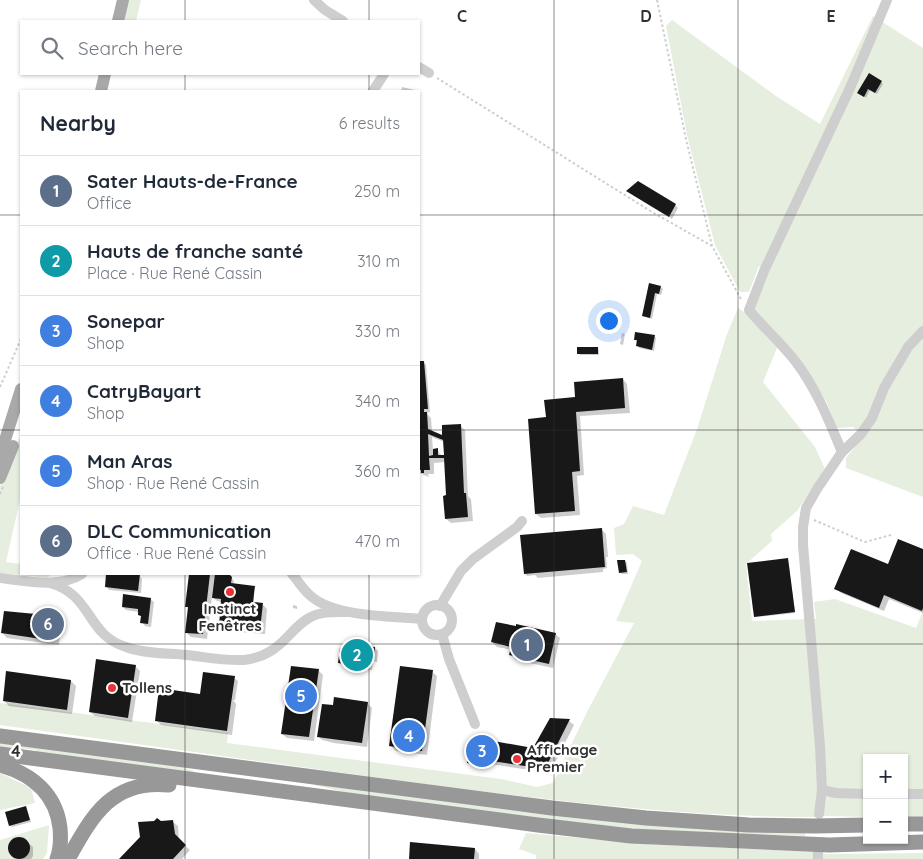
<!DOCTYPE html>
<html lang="en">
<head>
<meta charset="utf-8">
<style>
  body { margin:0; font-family:Quicksand,sans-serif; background:#f2f2f3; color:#1f2937 }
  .controls { position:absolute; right:15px; bottom:15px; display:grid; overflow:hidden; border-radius:0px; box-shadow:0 1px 4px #0004 }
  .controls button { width:45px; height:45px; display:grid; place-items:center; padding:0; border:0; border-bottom:1px solid #e0e1e3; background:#fff; color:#1f2937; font:25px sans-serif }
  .you { position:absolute; left:608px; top:320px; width:18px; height:18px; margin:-12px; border:4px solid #fff; border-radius:50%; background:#1a73e8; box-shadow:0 0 0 8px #1a73e833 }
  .badge { display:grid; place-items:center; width:32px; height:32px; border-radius:50%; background:#e93239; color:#fff; font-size:16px; font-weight:700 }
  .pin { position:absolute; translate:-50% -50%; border:2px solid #fff; box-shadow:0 1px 5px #0006 }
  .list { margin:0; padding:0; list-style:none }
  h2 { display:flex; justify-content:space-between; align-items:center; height:65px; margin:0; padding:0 20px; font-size:21px }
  h2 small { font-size:16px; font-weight:400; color:#747a83 }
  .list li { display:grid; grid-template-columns:32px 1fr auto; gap:15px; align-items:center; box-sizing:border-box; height:70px; padding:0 20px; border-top:1px solid #e0e1e3 }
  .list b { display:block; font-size:19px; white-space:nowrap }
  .list p { margin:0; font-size:16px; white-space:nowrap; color:#747a83 }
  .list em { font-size:16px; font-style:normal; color:#747a83 }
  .icon { flex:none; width:28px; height:28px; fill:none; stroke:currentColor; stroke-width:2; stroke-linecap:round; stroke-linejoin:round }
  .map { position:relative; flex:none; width:923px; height:859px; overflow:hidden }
  .search { position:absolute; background:#fff; box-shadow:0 1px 4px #0004; left:20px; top:20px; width:400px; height:55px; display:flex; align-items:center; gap:12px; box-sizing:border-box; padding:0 18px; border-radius:0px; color:#747a83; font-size:19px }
  .panel { position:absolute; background:#fff; box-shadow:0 1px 4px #0004; left:20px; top:90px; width:400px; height:485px; border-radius:0px }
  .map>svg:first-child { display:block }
  .green { fill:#e6eedf }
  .shadow { fill:#0003; fill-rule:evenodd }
  .building { fill:#181818; fill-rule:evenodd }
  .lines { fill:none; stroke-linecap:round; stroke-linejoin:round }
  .path { stroke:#cecece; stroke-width:2; stroke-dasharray:2.5 2.5; stroke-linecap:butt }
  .minor { stroke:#cecece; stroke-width:10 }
  .major { stroke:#a9a9a9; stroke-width:12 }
  .highway { stroke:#989898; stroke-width:15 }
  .grid { fill:none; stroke:#313131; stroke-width:1; stroke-opacity:0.55 }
  .poi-dot { fill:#e93239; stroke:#fff; stroke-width:2 }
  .labels { text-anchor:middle; stroke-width:5; stroke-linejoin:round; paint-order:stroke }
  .poi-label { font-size:15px; font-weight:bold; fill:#313131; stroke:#fff; text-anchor:start }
  .grid-label { font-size:16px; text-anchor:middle; font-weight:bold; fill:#313131; stroke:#fff; stroke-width:5; stroke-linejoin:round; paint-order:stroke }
</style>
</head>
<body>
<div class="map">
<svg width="923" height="859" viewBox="0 0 923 859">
  <rect width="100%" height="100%" fill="#fff"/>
  <g class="green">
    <polygon points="128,0 141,0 136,21 123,21"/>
    <polygon points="873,16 923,48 923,497 846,468 846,458 863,437 853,427 837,428 826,401 800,363 756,313 753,307 767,272 759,266 749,292 740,292 715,245 687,135 666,26 672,20 776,96 820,124"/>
    <path d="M738,308L746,313L777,348L763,382L815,447L825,469L797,511L771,534L772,541L746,564L752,621L808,619L819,794L815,817C681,817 549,800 417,783C278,764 139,744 0,725V703L228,733L227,743L501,779L537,787L553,783L587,712L634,623L616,621L642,561L633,554L616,555L614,528L624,524L633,506L664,515L697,429L727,334Z"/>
    <polygon points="21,433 21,495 6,562 21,564 21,574 50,574 48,578 0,573 0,486 12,461"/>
    <polygon points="835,599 916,628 923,611 923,790 904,791 904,758 867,758 867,791 828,788 825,784 813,619 816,619 814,602"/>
    <polygon points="0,742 181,766 207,777 36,754 36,750 0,747"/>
    <polygon points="0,773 31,788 35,803 0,810"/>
    <polygon points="306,783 805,831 805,836 648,831 356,795"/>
    <polygon points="827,795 867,796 867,817 823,816"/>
    <rect x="904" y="796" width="19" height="21"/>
    <polygon points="49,825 47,853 43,859 0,859 0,840"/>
    <polygon points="526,833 645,844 818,852 826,854 923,853 923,859 536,859 536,855 519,849"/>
  </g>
  <g class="shadow">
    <polygon points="881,82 883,84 877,94 870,90 866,98 858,93"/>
    <polygon points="402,87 415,90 416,91 401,91"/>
    <polygon points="631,194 675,205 678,208 672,219"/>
    <polygon points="650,285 661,287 663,289 661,295 657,294 652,319 643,316"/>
    <polygon points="622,333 625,334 623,345 620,344"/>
    <polygon points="654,336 656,338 654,351 639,348 635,339"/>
    <polygon points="597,348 599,350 599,355 580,355 578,353"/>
    <path d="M419,362H423L426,365L430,412L426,413L431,418L432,432L444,437L460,426L465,430L468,496L471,499L473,521L451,523L446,519V462L434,463V474H428L429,477L419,473ZM432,437L444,442L445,456H442L437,450H433Z"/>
    <polygon points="623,379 627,384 630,413 580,416 584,475 577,476 580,515 541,518 536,514 547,418 576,399"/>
    <polygon points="601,529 606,534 608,557 606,557 607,568 603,569 603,572 538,578 535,575 527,576 525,574"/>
    <polygon points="923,551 923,613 889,599 884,611 841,593 836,588"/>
    <polygon points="788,560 795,613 756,617 755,617"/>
    <polygon points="625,561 627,563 628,574 622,574 620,572"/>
    <polygon points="107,574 139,575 142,579 141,593 109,590 106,586"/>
    <polygon points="190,574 229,575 234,581 234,585 254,587 254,603 262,604 267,609 265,634 225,631 220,626 222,602 217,601 212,597 207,639 191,637 186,632 189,609 187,607"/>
    <polygon points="150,599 154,602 151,627 145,626 142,622 142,616 139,615 139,612 126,610 123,607"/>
    <polygon points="293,605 297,606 297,609 293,608"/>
    <polygon points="56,617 61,622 59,645 7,638 2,633"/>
    <polygon points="555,634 560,638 553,668 516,660 511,655 512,650 497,647 492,642"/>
    <polygon points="375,648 378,651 377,662 373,661 372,670 343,666 339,662 361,652"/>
    <polygon points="135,666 140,671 132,722 95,716 90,712"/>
    <polygon points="318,670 323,675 314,741 287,738 282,734"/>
    <polygon points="432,672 437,676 427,755 396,751 391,746"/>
    <polygon points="234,678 238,681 235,700 233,700 236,704 232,735 161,725 156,720"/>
    <polygon points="71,681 76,686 72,714 9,706 4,701"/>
    <polygon points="367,703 372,708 367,747 334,743 322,740 319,737 334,707"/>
    <polygon points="569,721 574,725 550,773 484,763 483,769 473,767 468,763 469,753 534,749"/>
    <polygon points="26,807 31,822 12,827 10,825"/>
    <polygon points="160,822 173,822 178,826 179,840 190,850 182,859 121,859 141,838"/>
    <polygon points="16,839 24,839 33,847 33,856 31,859 18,859 11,853 10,844"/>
    <polygon points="475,849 479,854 479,859 410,859"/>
  </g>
  <g class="building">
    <polygon points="869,73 882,81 875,93 868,89 864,97 857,93"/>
    <polygon points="638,181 676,204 669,217 626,191"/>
    <polygon points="649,283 661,286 659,294 655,293 650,318 642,316"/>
    <polygon points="635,332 655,335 652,350 636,346 637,340 634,340"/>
    <rect x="577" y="347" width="21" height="7"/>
    <path d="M419,361H424L428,409H424V412H427L428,429L442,435V425L461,424L464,493H466L468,517L445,519L443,496L446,495L444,458H429L430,470H424V473H421V470H419ZM428,434L443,440L444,455H438V448L433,449V455L429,456Z"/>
    <polygon points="623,378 625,408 576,412 580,471 572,472 575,511 535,514 528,419 546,417 544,400 575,397 574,382"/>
    <polygon points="602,528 605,567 524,574 520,535"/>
    <polygon points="898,539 923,549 923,608 922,611 884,595 879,608 834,589 851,549 888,564"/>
    <polygon points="788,558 795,612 754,617 747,563"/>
    <polygon points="617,560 625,560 627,572 619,573"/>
    <polygon points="106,574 140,574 138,591 105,587"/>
    <polygon points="189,574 210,574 203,634 185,633 188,607 185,607"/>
    <polygon points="215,574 229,574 232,577 231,583 255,586 253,602 263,603 260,630 219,626 221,599 212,598"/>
    <polygon points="123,594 151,598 148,624 140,623 141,616 138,615 138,609 122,607"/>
    <polygon points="4,611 57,616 55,641 1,633"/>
    <polygon points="496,622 516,626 516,624 556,633 549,664 509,655 511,647 491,642"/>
    <polygon points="361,645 375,647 374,659 370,658 368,667 338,663 340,648 360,651"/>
    <polygon points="96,659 136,665 128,718 89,712"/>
    <polygon points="291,666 319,669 309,737 281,734"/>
    <polygon points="400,666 433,670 422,751 389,746"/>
    <polygon points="6,671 71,680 67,710 3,701"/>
    <polygon points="203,672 235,676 227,731 155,721 159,688 200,694"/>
    <polygon points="334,697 368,702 362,743 317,737 322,704 333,705"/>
    <polygon points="550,718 570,719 545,769 479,759 479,765 467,763 468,751 474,752 476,738 533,748"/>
    <polygon points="26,806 30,820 9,826 5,812"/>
    <polygon points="157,818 161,821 173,820 175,834 186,845 173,859 119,859 140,837 138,822 154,821"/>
    <circle cx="19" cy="848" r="11"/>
    <polygon points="410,842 475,848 474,859 409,859"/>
  </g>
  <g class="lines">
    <g class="path">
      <polyline points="657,0 686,139 712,246 742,301"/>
      <polyline points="437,78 652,212 712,246"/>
      <polyline points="0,387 21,339"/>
      <polyline points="0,494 3,487"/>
      <polyline points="814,520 865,542 891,535"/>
    </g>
    <g class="minor">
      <polyline points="314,0 325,10 343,21"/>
      <polyline points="419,67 429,73"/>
      <polyline points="373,91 384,74"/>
      <path d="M842,452C829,421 817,390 796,362C782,344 764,328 749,310L764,271L850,88L887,0"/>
      <path d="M292,574C299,582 304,591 312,597C336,617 391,616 422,619"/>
      <path d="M0,578C27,581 58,589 82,574"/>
      <path d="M50,583C93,595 86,635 126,647C145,654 167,653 187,655C205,657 225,661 244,660C253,659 261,657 269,652C285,644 294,626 309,618C320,611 335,612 347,612"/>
      <circle cx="437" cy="620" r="15"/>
      <polyline points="440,606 461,571 473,559 517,527 522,521"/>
      <polyline points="442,634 449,659 475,724"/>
      <polyline points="822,790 836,793 867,794"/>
      <polyline points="904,794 923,794"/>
      <polyline points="819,814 822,790 820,746 803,545 803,527 806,508 817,489 842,452 861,434 872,418 884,388 908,347 923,331"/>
      <polyline points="818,859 818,852"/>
    </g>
    <g class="major">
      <polyline points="118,21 123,0"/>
      <polyline points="101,91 105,74"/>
      <polyline points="0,456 21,389"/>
      <polyline points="0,478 13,446"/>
    </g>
    <g class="highway">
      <polyline points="0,736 552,808 646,818 749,825 815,826 867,825"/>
      <polyline points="0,754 538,825 631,836 829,845 923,842"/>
      <path d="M0,765C32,774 56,794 60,828C61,839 61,849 57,859"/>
      <polyline points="904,824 923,824"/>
      <path d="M68,859C92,816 112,779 169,785"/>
    </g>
  </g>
  <path class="grid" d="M185,0V21M369,0V21M554,0V859M738,0V859M185,74V91M369,74V91M0,215H21M419,215H923M0,430H21M419,430H923M185,574V859M369,574V859M0,644H923"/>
  <g class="poi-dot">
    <circle cx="230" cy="592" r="5"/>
    <circle cx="112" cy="688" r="5"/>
    <circle cx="517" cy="759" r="5"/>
  </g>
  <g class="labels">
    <g class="poi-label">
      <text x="230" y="614" text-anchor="middle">Instinct<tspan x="230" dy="17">Fenêtres</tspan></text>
      <text x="122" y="693">Tollens</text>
      <text x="527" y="755">Affichage<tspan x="527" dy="17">Premier</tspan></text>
    </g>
  </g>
  <g class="grid-label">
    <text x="462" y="22">C</text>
    <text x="646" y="22">D</text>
    <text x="831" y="22">E</text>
    <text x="16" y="757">4</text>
  </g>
</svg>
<div class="controls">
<button>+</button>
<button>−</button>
</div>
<div class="you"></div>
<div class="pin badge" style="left:527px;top:645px;background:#5c6f8a">1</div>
<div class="pin badge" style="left:357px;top:655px;background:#0f9aa8">2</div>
<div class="pin badge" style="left:482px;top:751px;background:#3f7fe0">3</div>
<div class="pin badge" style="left:409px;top:736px;background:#3f7fe0">4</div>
<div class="pin badge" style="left:301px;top:696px;background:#3f7fe0">5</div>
<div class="pin badge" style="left:48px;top:624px;background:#5c6f8a">6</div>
<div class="search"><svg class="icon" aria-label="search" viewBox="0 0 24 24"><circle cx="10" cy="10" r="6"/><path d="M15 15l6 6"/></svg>Search here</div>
<section class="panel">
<h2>Nearby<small>6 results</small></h2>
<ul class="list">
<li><span class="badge" style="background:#5c6f8a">1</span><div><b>Sater Hauts-de-France</b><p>Office</p></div><em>250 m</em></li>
<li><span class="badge" style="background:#0f9aa8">2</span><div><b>Hauts de franche santé</b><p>Place · Rue René Cassin</p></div><em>310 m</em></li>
<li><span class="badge" style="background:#3f7fe0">3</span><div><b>Sonepar</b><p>Shop</p></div><em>330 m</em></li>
<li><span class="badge" style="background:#3f7fe0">4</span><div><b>CatryBayart</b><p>Shop</p></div><em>340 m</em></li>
<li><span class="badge" style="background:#3f7fe0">5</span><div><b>Man Aras</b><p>Shop · Rue René Cassin</p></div><em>360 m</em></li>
<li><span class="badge" style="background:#5c6f8a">6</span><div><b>DLC Communication</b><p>Office · Rue René Cassin</p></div><em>470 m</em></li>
</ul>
</section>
</div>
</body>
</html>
